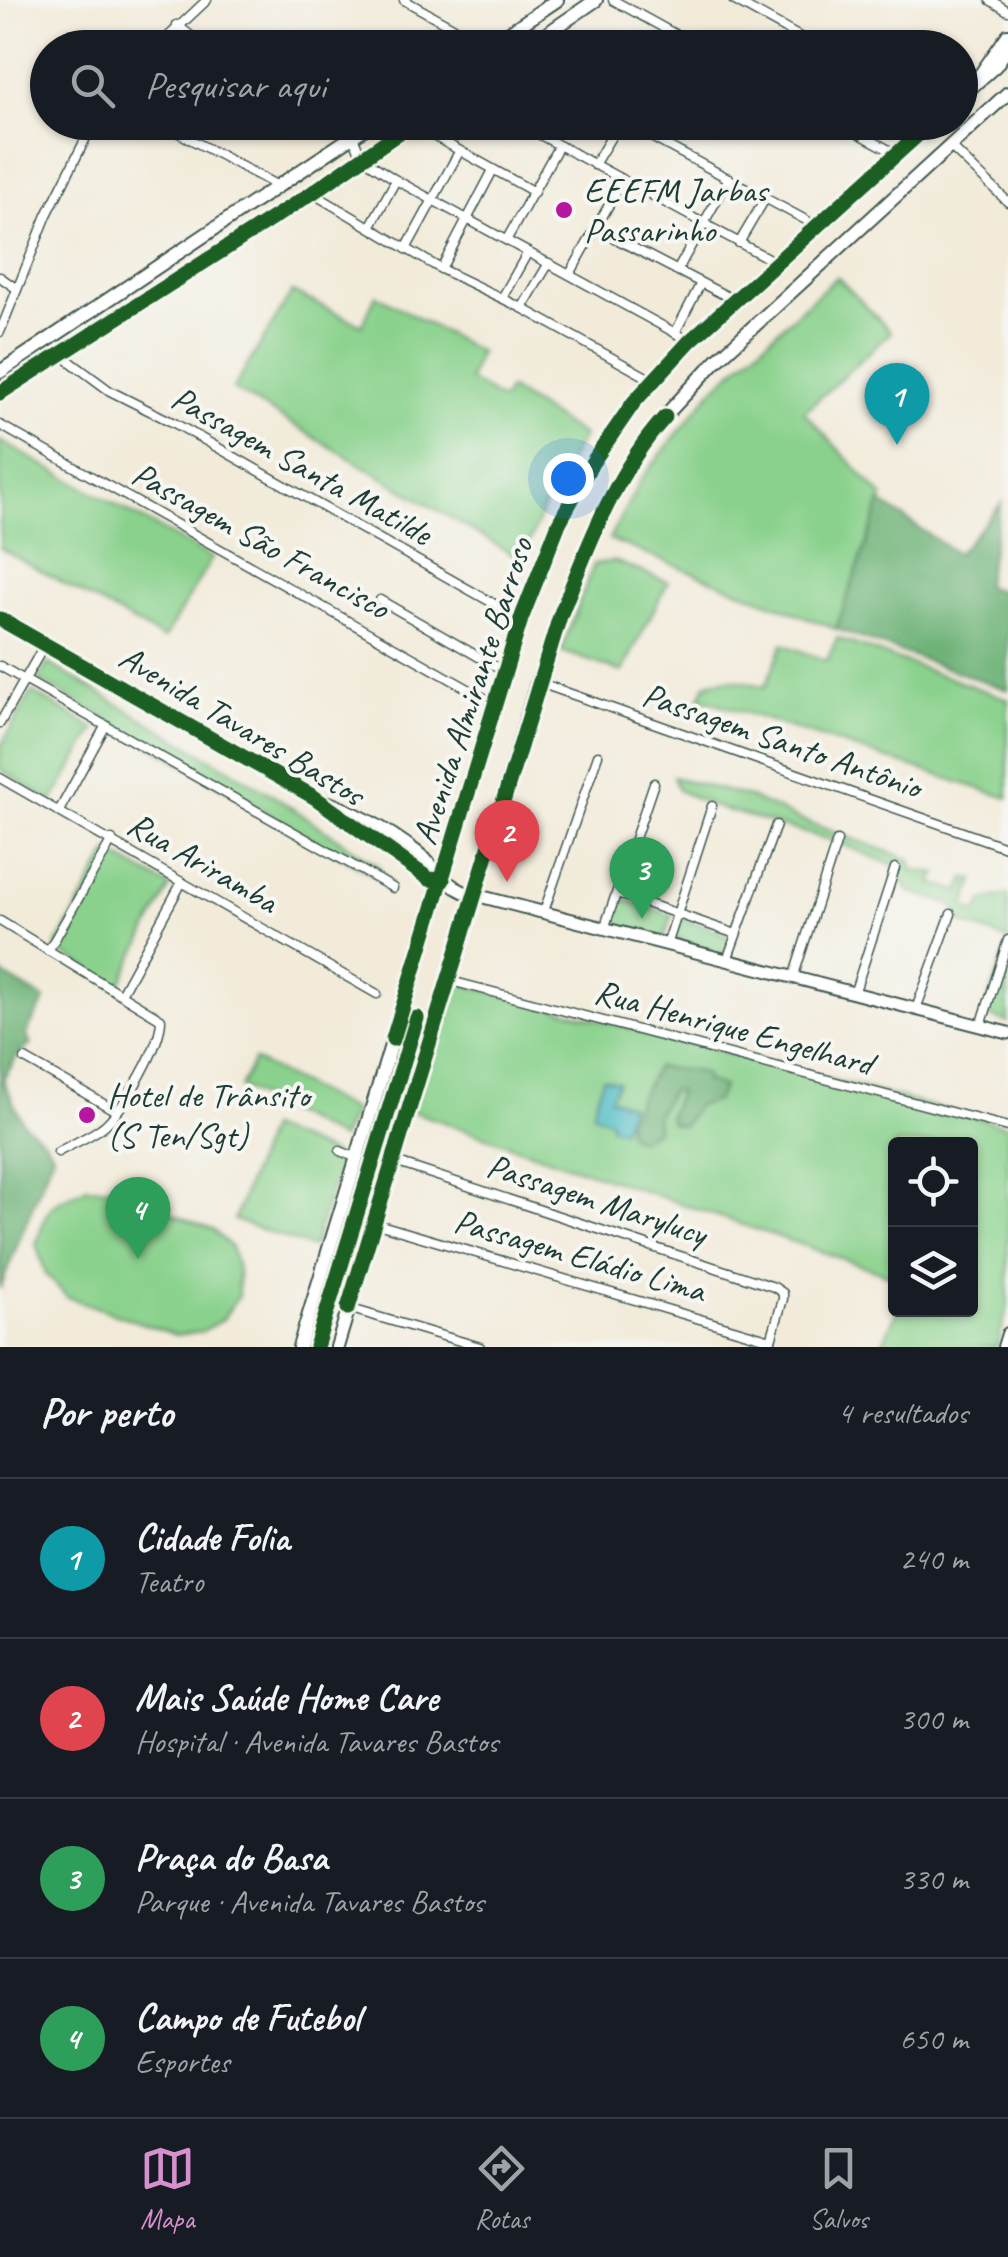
<!DOCTYPE html>
<html lang="pt">
<head>
<meta charset="utf-8">
<style>
  body { margin:0; font-family:Caveat,sans-serif; background:#20242c; color:#f1f3f6 }
  .controls { position:absolute; right:30px; bottom:30px; display:grid; overflow:hidden; border-radius:10px; box-shadow:0 2px 8px #0004 }
  .controls button { width:90px; height:90px; display:grid; place-items:center; padding:0; border:0; border-bottom:2px solid #363941; background:#171b24; color:#f1f3f6; font:50px sans-serif }
  .you { position:absolute; left:568px; top:478px; width:35px; height:35px; margin:-25px; border:8px solid #fff; border-radius:50%; background:#1a73e8; box-shadow:0 0 0 15px #1a73e833 }
  .badge { display:grid; place-items:center; width:65px; height:65px; border-radius:50%; background:#d690ce; color:#fff; font-size:32px; font-weight:700 }
  .pin { position:absolute; translate:-50% -82px; filter:drop-shadow(0 2px 5px #0008) }
  .pin::after { content:''; position:absolute; top:52px; width:35px; height:30px; background:inherit; clip-path:polygon(0 0,100% 0,50% 100%) }
  .list { margin:0; padding:0; list-style:none }
  h2 { display:flex; justify-content:space-between; align-items:center; height:130px; margin:0; padding:0 40px; font-size:42px }
  h2 small { font-size:32px; font-weight:400; color:#9ea1a6 }
  .list li { display:grid; grid-template-columns:65px 1fr auto; gap:30px; align-items:center; box-sizing:border-box; height:160px; padding:0 40px; border-top:2px solid #363941 }
  .list b { display:block; font-size:38px; white-space:nowrap }
  .list p { margin:0; font-size:32px; white-space:nowrap; color:#9ea1a6 }
  .list em { font-size:32px; font-style:normal; color:#9ea1a6 }
  .icon { flex:none; width:55px; height:55px; fill:none; stroke:currentColor; stroke-width:2; stroke-linecap:round; stroke-linejoin:round }
  .map { position:relative; flex:none; width:1008px; height:1347px; overflow:hidden }
  .search { position:absolute; background:#171b24; box-shadow:0 2px 8px #0004; left:30px; right:30px; top:30px; height:110px; display:flex; align-items:center; gap:25px; box-sizing:border-box; padding:0 35px; border-radius:55px; color:#9ea1a6; font-size:38px }
  .sheet { height:770px; background:#171b24 }
  nav { display:flex; justify-content:space-around; align-items:center; box-sizing:border-box; height:140px; border-top:2px solid #363941; background:#171b24; font-size:28px; color:#9ea1a6 }
  nav a { display:grid; justify-items:center; gap:5px }
  nav .on { color:#d690ce }
  .map>svg:first-child { display:block }
  .green { fill:#89d18c; stroke:#548760; stroke-width:2.5 }
  .forest { fill:#6eb378; stroke:#467856; stroke-width:2.5 }
  .water { fill:#4ebcc5; stroke:#367c7c; stroke-width:2.5 }
  .lines { fill:none; stroke-linecap:round; stroke-linejoin:round }
  .minor-casing { stroke:#3f574d; stroke-width:11 }
  .secondary-casing { stroke:#3f574d; stroke-width:15 }
  .primary-casing { stroke:#3f574d; stroke-width:16 }
  .trunk-casing { stroke:#3f574d; stroke-width:16 }
  .minor { stroke:#fff; stroke-width:8 }
  .secondary { stroke:#fff; stroke-width:11 }
  .primary { stroke:#fff; stroke-width:12 }
  .trunk { stroke:#fff; stroke-width:12 }
  .cycleway-casing { stroke:#f6f6f2; stroke-width:21 }
  .cycleway { stroke:#1b5e20; stroke-width:15 }
  .poi-dot { fill:#b5179e; stroke:#f6f6f2; stroke-width:4 }
  .labels { text-anchor:middle; stroke-width:8; stroke-linejoin:round; paint-order:stroke }
  .poi-label { font-size:35px; fill:#1f3d34; stroke:#f6f6f2; text-anchor:start }
  .street-label { font-size:35px; fill:#1f3d34; stroke:#f6f6f2 }
</style>
</head>
<body>
<div class="map">
<svg width="1008" height="1347" viewBox="0 0 1008 1347">
  <rect width="100%" height="100%" fill="#f6f6f2"/>
  <filter id="ink" filterUnits="userSpaceOnUse"><feTurbulence type="fractalNoise" baseFrequency=".01" numOctaves="2"/><feDisplacementMap in="SourceGraphic" scale="20" xChannelSelector="R" yChannelSelector="G"/><feConvolveMatrix kernelMatrix="1 2 1 2 8 2 1 2 1" color-interpolation-filters="sRGB"/></filter>
  <filter id="wash" filterUnits="userSpaceOnUse"><feTurbulence type="fractalNoise" baseFrequency=".0048" numOctaves="4" result="noise"/><feDisplacementMap in="SourceGraphic" scale="40" xChannelSelector="R" yChannelSelector="G"/><feGaussianBlur stdDeviation="2.25" result="paint"/><feColorMatrix in="noise" values="0 0 0 0 0 0 0 0 0 0 0 0 0 0 0 0 0 1.4 0 .05"/><feComposite in="paint" operator="in"/></filter>
  <g filter="url(#wash)">
    <rect width="100%" height="100%" fill="#f2ebda"/>
    <g class="green">
      <polygon points="837,277 891,332 804,412 883,497 836,629 609,539 642,478 714,388"/>
      <polygon points="292,292 362,325 376,295 479,352 469,380 502,400 509,389 583,436 549,495 522,560 233,389"/>
      <polygon points="0,441 212,558 164,639 0,548"/>
      <polygon points="614,561 668,582 622,672 561,651 594,564"/>
      <path d="M837,638L1008,699V798L700,698L706,684C728,676 743,681 765,687L783,644L827,661Z"/>
      <polygon points="48,663 271,794 376,864 391,885 38,680"/>
      <polygon points="32,692 95,729 52,802 0,769 0,747"/>
      <polygon points="673,777 749,797 798,819 911,860 911,869 937,874 932,883 960,892 965,878 974,880 965,907 977,913 983,901 1008,895 1008,1022 984,1015 1008,940 962,923 953,905 908,891 895,866 837,842 712,806 678,790"/>
      <polygon points="109,852 170,887 118,988 55,948"/>
      <polygon points="620,898 672,915 664,940 611,924"/>
      <polygon points="681,918 732,936 724,954 673,939"/>
      <polygon points="446,980 1008,1126 1008,1307 997,1347 881,1347 897,1310 970,1310 970,1144 896,1144 895,1277 405,1109"/>
      <polygon points="254,1060 354,1111 340,1139 240,1087"/>
      <polygon points="268,1128 333,1154 340,1162 313,1248 234,1220"/>
      <polygon points="87,1187 110,1188 213,1230 231,1247 238,1272 238,1296 223,1319 201,1332 175,1335 67,1297 46,1274 36,1244 46,1215 54,1204"/>
    </g>
    <g class="forest">
      <polygon points="881,502 957,554 1001,504 985,586 1008,594 1008,690 836,629"/>
      <polygon points="0,973 45,1000 26,1034 31,1044 17,1056 3,1080 23,1123 44,1140 53,1154 0,1289"/>
      <polygon points="656,1067 701,1072 706,1075 705,1081 723,1087 716,1101 696,1106 683,1126 671,1123 669,1115 678,1092 671,1090 656,1116 656,1130 639,1140 628,1134 627,1120"/>
    </g>
    <polygon class="water" points="603,1078 618,1082 610,1098 630,1105 622,1130 610,1127 611,1121 592,1113"/>
  </g>
  <g filter="url(#ink)">
    <g class="lines">
      <defs>
        <g id="minor">
          <polyline points="404,0 487,46"/>
          <polyline points="613,0 700,48"/>
          <polyline points="733,0 820,48"/>
          <polyline points="990,0 1008,11"/>
          <polyline points="177,25 207,48"/>
          <polyline points="156,48 207,0"/>
          <polyline points="158,122 278,186"/>
          <polyline points="340,122 353,136 362,158 396,180 690,341"/>
          <polyline points="516,122 775,262"/>
          <polyline points="623,122 817,226"/>
          <polyline points="837,122 897,154"/>
          <polyline points="412,124 534,192"/>
          <polyline points="951,147 1008,202"/>
          <polyline points="594,165 620,122"/>
          <polyline points="312,193 441,269 522,308 652,380"/>
          <polyline points="370,227 396,180"/>
          <polyline points="597,229 734,300"/>
          <polyline points="507,239 558,147"/>
          <polyline points="739,243 765,199"/>
          <polyline points="406,249 459,152"/>
          <polyline points="441,269 493,170"/>
          <polyline points="677,271 729,178"/>
          <polyline points="570,274 623,180"/>
          <polyline points="0,277 17,289"/>
          <polyline points="502,298 528,252"/>
          <polyline points="522,308 549,263"/>
          <polyline points="0,332 47,215 94,122"/>
          <polyline points="675,333 701,283"/>
          <polyline points="60,354 110,391 176,424 521,619"/>
          <polyline points="0,425 495,704"/>
          <polyline points="380,600 505,672"/>
          <polyline points="0,666 393,888"/>
          <polyline points="537,682 1008,848"/>
          <polyline points="0,723 45,644"/>
          <polyline points="0,778 377,994"/>
          <polyline points="59,811 106,725"/>
          <polyline points="617,893 736,934"/>
          <polyline points="543,914 598,755"/>
          <path d="M0,921L161,1019C161,1046 126,1105 106,1124C93,1136 73,1143 58,1152"/>
          <polyline points="604,929 654,783"/>
          <polyline points="667,945 712,806"/>
          <polyline points="48,951 112,840"/>
          <polyline points="727,960 776,825"/>
          <polyline points="793,978 837,841"/>
          <polyline points="447,980 1008,1127"/>
          <polyline points="121,994 182,882"/>
          <polyline points="854,994 895,868"/>
          <polyline points="916,1009 951,914"/>
          <polyline points="981,1026 1008,940"/>
          <polyline points="25,1059 116,1111"/>
          <polyline points="340,1151 357,1158"/>
          <polyline points="392,1161 774,1287 783,1293 783,1299 769,1347"/>
          <polyline points="374,1223 771,1340"/>
          <polyline points="348,1308 480,1347"/>
        </g>
        <g id="secondary">
          <polyline points="0,619 314,797 429,879 443,880"/>
          <path d="M314,797C350,809 386,828 417,852C434,865 443,883 464,892L1008,1033"/>
        </g>
        <g id="primary">
          <polyline points="486,48 557,0"/>
          <polyline points="526,48 596,0"/>
          <polyline points="978,78 1008,35"/>
          <polyline points="0,372 374,122"/>
          <polyline points="0,393 312,193 414,122"/>
          <polyline points="1004,1347 1008,1334"/>
        </g>
        <g id="trunk">
          <polyline points="960,97 995,66 1008,48"/>
          <polyline points="299,1347 521,619 559,523 609,435 652,380 690,341 932,122"/>
          <polyline points="337,1347 537,682 589,544 627,470 651,431 717,360 1008,93"/>
        </g>
      </defs>
      <use href="#minor" class="minor-casing"/>
      <use href="#secondary" class="secondary-casing"/>
      <use href="#primary" class="primary-casing"/>
      <use href="#trunk" class="trunk-casing"/>
      <use href="#minor" class="minor"/>
      <use href="#secondary" class="secondary"/>
      <use href="#primary" class="primary"/>
      <use href="#trunk" class="trunk"/>
      <defs>
        <g id="cycleway">
          <polyline points="0,393 312,193 414,122"/>
          <polyline points="0,619 314,797 429,879 443,880"/>
          <polyline points="393,1039 521,619 559,523 592,463 634,402 690,341 932,122"/>
          <path d="M348,1308L560,616C587,548 615,472 665,417"/>
          <polyline points="316,1347 417,1018"/>
        </g>
      </defs>
      <use href="#cycleway" class="cycleway-casing"/>
      <use href="#cycleway" class="cycleway"/>
    </g>
  </g>
  <g class="poi-dot">
    <circle cx="564" cy="210" r="10"/>
    <circle cx="87" cy="1115" r="10"/>
  </g>
  <g class="labels">
    <g class="poi-label">
      <text x="584" y="202">EEEFM Jarbas<tspan x="584" dy="40">Passarinho</tspan></text>
      <text x="107" y="1107">Hotel de Trânsito<tspan x="107" dy="40">(S Ten/Sgt)</tspan></text>
    </g>
    <g class="street-label">
      <text transform="translate(302 465) rotate(29)" y="12">Passagem Santa Matilde</text>
      <text transform="translate(261 540) rotate(29)" y="12">Passagem São Francisco</text>
      <text transform="translate(472 691) rotate(-72)" y="12">Avenida Almirante Barroso</text>
      <text transform="translate(242 725) rotate(31)" y="12">Avenida Tavares Bastos</text>
      <text transform="translate(782 740) rotate(19)" y="12">Passagem Santo Antônio</text>
      <text transform="translate(203 862) rotate(30)" y="12">Rua Ariramba</text>
      <text transform="translate(734 1027) rotate(15)" y="12">Rua Henrique Engelhard</text>
      <text transform="translate(597 1199) rotate(18)" y="12">Passagem Marylucy</text>
      <text transform="translate(580 1255) rotate(16)" y="12">Passagem Eládio Lima</text>
    </g>
  </g>
</svg>
<div class="controls">
<button><svg class="icon" aria-label="locate" viewBox="0 0 24 24"><circle cx="12" cy="12" r="6"/><path d="M12 2v4M12 18v4M2 12h4M18 12h4"/></svg></button>
<button><svg class="icon" aria-label="layers" viewBox="0 0 24 24"><path d="M12 4l9 5-9 5-9-5zM3 14l9 5 9-5"/></svg></button>
</div>
<div class="you"></div>
<div class="pin badge" style="left:897px;top:445px;background:#0f9aa8">1</div>
<div class="pin badge" style="left:507px;top:882px;background:#e0444e">2</div>
<div class="pin badge" style="left:642px;top:919px;background:#2e9e5b">3</div>
<div class="pin badge" style="left:138px;top:1259px;background:#2e9e5b">4</div>
<div class="search"><svg class="icon" aria-label="search" viewBox="0 0 24 24"><circle cx="10" cy="10" r="6"/><path d="M15 15l6 6"/></svg>Pesquisar aqui</div>
</div>
<section class="sheet">
<h2>Por perto<small>4 resultados</small></h2>
<ul class="list">
<li><span class="badge" style="background:#0f9aa8">1</span><div><b>Cidade Folia</b><p>Teatro</p></div><em>240 m</em></li>
<li><span class="badge" style="background:#e0444e">2</span><div><b>Mais Saúde Home Care</b><p>Hospital · Avenida Tavares Bastos</p></div><em>300 m</em></li>
<li><span class="badge" style="background:#2e9e5b">3</span><div><b>Praça do Basa</b><p>Parque · Avenida Tavares Bastos</p></div><em>330 m</em></li>
<li><span class="badge" style="background:#2e9e5b">4</span><div><b>Campo de Futebol</b><p>Esportes</p></div><em>650 m</em></li>
</ul>
</section>
<nav>
<a class="on"><svg class="icon" aria-label="map" viewBox="0 0 24 24"><path d="M3 6l6-2 6 2 6-2v14l-6 2-6-2-6 2zM9 4v14M15 6v14"/></svg>Mapa</a>
<a><svg class="icon" aria-label="directions" viewBox="0 0 24 24"><path d="M12 3l9 9-9 9-9-9zM9 14v-3h6M13 9l2 2-2 2"/></svg>Rotas</a>
<a><svg class="icon" aria-label="saved" viewBox="0 0 24 24"><path d="M7 4h10v16l-5-4-5 4z"/></svg>Salvos</a>
</nav>
</body>
</html>
